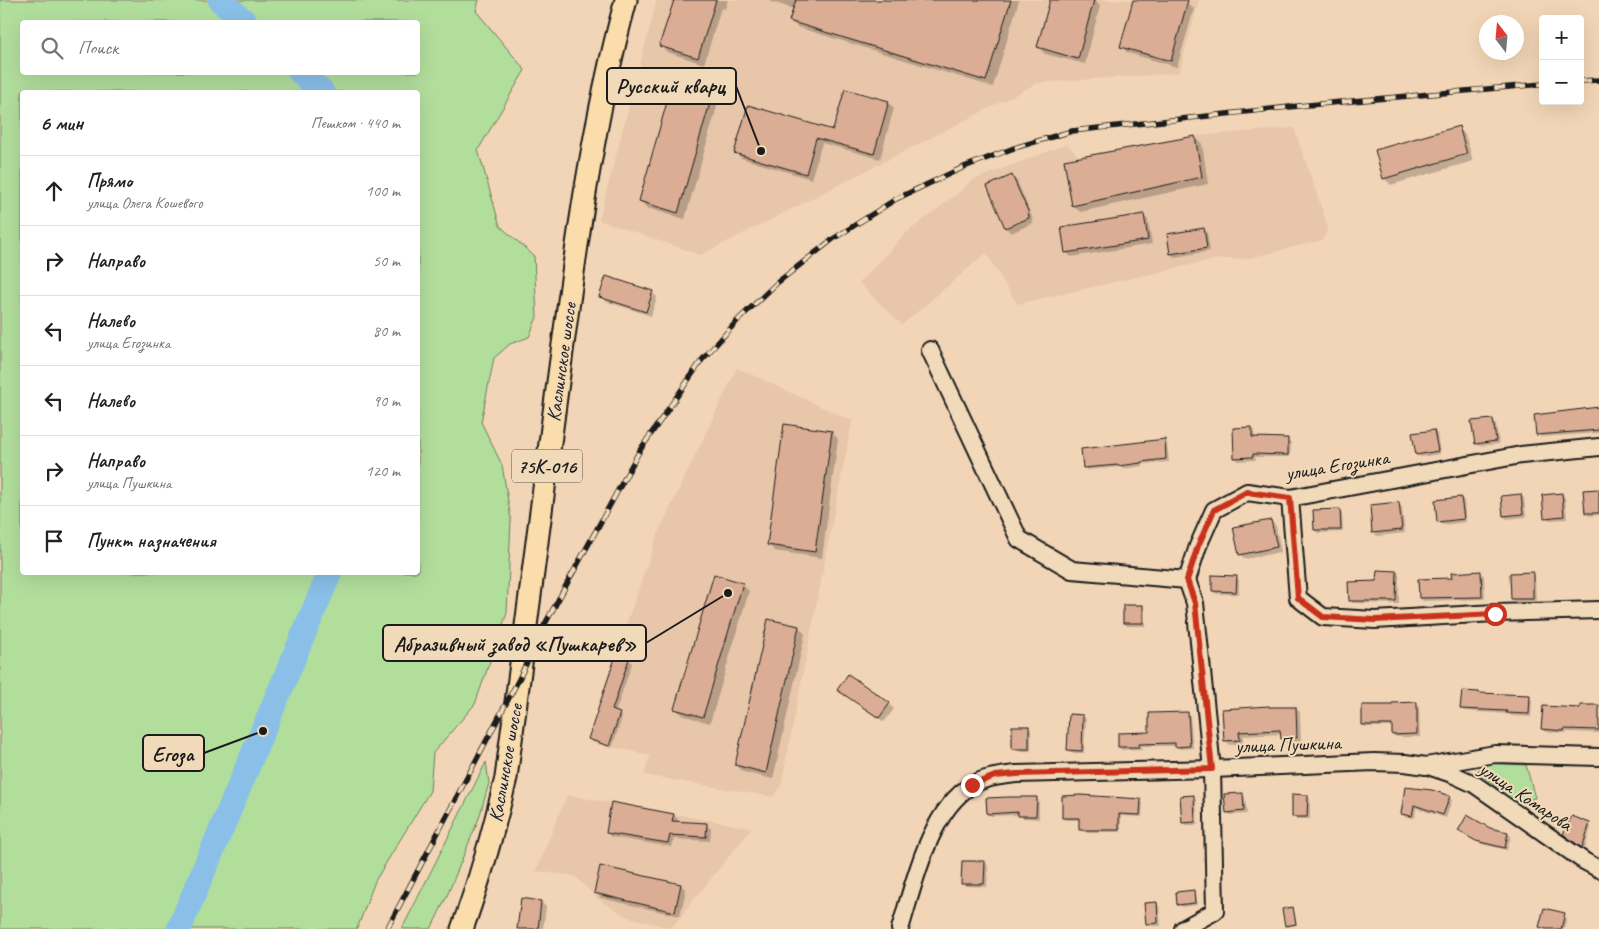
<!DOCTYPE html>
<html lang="ru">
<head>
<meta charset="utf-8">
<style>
  body { margin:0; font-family:Caveat,sans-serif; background:#f2f2f2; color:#202124 }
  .controls { position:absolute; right:15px; top:15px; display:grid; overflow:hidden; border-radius:5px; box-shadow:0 5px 20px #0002 }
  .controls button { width:45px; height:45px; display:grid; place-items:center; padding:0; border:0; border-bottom:1px solid #e0e0e0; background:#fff; color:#202124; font:25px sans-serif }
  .compass { position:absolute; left:1479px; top:15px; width:45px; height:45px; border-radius:50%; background:#fff; box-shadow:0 5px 20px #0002; rotate:344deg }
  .stop { position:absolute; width:15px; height:15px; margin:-11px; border:4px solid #c8321e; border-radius:50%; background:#fff }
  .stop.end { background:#c8321e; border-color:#fff; box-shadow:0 1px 5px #0008 }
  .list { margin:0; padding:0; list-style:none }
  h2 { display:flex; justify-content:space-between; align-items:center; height:65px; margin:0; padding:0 20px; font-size:21px }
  h2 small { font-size:16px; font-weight:400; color:#757577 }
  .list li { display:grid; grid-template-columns:32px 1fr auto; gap:15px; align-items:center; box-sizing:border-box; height:70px; padding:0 20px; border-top:1px solid #e0e0e0 }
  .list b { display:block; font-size:19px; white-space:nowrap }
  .list p { margin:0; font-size:16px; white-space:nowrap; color:#757577 }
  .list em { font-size:16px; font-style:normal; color:#757577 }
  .icon { flex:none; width:28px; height:28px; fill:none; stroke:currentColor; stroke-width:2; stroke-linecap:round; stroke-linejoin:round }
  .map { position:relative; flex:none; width:1599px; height:929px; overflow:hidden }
  .search { position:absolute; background:#fff; box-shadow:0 5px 20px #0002; left:20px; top:20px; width:400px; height:55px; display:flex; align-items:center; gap:12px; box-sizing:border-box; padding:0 18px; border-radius:5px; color:#757577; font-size:19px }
  .panel { position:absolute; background:#fff; box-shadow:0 5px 20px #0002; left:20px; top:90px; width:400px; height:485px; border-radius:5px }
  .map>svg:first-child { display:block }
  .built { fill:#e7c6a9 }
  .green { fill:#b2de9c; stroke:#677d5c; fill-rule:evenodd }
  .shadow { fill:#0003 }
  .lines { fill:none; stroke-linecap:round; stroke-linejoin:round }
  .river { stroke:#8ac0e8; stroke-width:25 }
  .building { fill:#daad94; stroke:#1c1c1c }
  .minor-casing { stroke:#1c1c1c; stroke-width:20 }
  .major-casing { stroke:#1c1c1c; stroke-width:25 }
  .minor { stroke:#f1daba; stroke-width:16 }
  .major { stroke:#fbddab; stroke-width:21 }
  .rail-casing { stroke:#1c1c1c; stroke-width:5.5 }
  .rail { stroke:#f1daba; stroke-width:4; stroke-dasharray:11; stroke-linecap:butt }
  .route { stroke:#c8321e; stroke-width:6 }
  .labels { text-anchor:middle; stroke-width:4; stroke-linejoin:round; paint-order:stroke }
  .shield { fill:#f1daba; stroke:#5c554b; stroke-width:1 }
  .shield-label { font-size:19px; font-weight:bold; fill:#1c1c1c }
  .street-label { font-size:20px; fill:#1c1c1c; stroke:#f1daba }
  .leader { fill:none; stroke:#1c1c1c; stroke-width:2 }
  .callout-dot { fill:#1c1c1c; stroke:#f1daba; stroke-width:2 }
  .callout { fill:#f1daba; stroke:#1c1c1c; stroke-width:2 }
  .callout-label { font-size:21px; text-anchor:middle; font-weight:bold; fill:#1c1c1c }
</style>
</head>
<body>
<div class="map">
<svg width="1599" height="929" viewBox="0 0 1599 929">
  <rect width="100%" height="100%" fill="#f2d5b6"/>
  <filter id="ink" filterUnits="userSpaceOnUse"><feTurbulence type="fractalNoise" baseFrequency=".02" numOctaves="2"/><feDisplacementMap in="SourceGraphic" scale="10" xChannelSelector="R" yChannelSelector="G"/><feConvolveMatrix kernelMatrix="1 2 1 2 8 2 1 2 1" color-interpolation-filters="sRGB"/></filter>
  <g filter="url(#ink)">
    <g class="built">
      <polygon points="657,0 1199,0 1179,73 1038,83 701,255 599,220"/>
      <polygon points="1294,128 1328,227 1323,240 1245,259 1217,259 1017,304 986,253 902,325 859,283 905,234 957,194 971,181 1067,144 1078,156 1195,136"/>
      <polygon points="737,368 852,421 781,786 774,797 644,775 650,755 609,746 588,739 599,706 601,696 659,531"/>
      <polygon points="567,795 752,828 671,928 628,917 599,900 575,876 536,871"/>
    </g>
    <g class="green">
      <path d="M0,0H479L476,11L525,70L478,150L500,226L534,256L537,317L529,337L510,344L494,358L481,422L502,465L511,519L507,613L475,704L433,753L430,791L375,881L357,929H0ZM22,22H418V72H22ZM22,92H418V572H22Z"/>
      <polygon points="486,762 489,783 479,818 447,896 431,929 402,929"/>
      <polygon points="1490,763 1526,765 1535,798 1515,803 1477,771"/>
    </g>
    <g class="shadow">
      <polygon points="676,0 728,0 725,9 721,8 704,64 667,52 661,46"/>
      <polygon points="766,0 1019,0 993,87 797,27 790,21 794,9"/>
      <polygon points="1051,0 1095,0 1100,6 1085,64 1045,54 1038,47"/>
      <polygon points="1134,0 1178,0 1187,3 1194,9 1177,67 1128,53 1121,46"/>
      <polygon points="713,90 720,96 685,219 647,208 640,201"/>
      <polygon points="888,102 894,108 880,159 822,143 811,179 741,158 735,152 834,132"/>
      <polygon points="1458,128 1465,134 1473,161 1391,185 1384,178"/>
      <polygon points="1195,137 1202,144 1208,184 1080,212 1073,205"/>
      <polygon points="1012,177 1017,181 1032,217 1033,223 1011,233 1006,228 988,187"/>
      <polygon points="1143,215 1148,220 1152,244 1071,257 1066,252"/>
      <polygon points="1204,229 1207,232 1210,251 1175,257 1171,254"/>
      <polygon points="652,292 657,297 651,316 605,301 600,296"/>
      <polygon points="1599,409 1599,433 1541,437 1538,434"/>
      <polygon points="1493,420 1496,424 1499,444 1479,446 1476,443"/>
      <polygon points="1251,428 1254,431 1255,439 1288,440 1291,443 1290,457 1255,457 1256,460 1239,461 1235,458"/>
      <polygon points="1434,431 1437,434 1440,454 1420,457 1417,454"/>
      <polygon points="832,432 838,439 822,558 775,551 768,545"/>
      <polygon points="1164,440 1167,443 1169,462 1143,464 1143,466 1122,469 1121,467 1087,470 1084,467"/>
      <polygon points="1599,491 1599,515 1589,516 1586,513"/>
      <polygon points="1561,494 1565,497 1567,519 1549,520 1546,517"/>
      <polygon points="1521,495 1524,498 1526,517 1507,519 1504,516"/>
      <polygon points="1461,498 1464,501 1466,522 1442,525 1439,522 1436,501"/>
      <polygon points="1399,504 1402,507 1405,533 1377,536 1374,533"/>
      <polygon points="1339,511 1342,514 1343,532 1318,533 1315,530"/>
      <polygon points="1271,521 1276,526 1281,552 1245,559 1240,554"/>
      <polygon points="1396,572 1399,575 1399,604 1353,603 1350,600"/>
      <polygon points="1481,573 1484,576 1485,599 1423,601 1420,598"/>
      <polygon points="1532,574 1535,577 1536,601 1515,602 1512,599"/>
      <polygon points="1236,577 1239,580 1239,594 1216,594 1213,591"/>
      <polygon points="742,584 749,591 710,723 682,715 675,708"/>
      <polygon points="1142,607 1145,610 1145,626 1127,626 1124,623"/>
      <polygon points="769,621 799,627 805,634 773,779 743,772 736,765"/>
      <polygon points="616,656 629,660 632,663 615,713 622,717 612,748 592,742 589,739"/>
      <polygon points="839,689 889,704 894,709 884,722 843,694"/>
      <polygon points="1480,695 1529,697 1532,700 1531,717 1511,716 1509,714 1464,711 1461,708"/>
      <polygon points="1416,704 1419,707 1420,737 1397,737 1394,734 1394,727 1366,727 1363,724 1393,706"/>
      <polygon points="1599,707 1599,733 1567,732 1567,733 1545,732 1542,729 1581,710"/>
      <polygon points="1295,708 1300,712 1301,742 1286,743 1282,739 1282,734 1243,736 1243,744 1230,745 1225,740 1223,710"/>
      <polygon points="1187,713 1190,716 1193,748 1180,749 1177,746 1142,746 1142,749 1122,750 1119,747 1150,733"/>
      <polygon points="1083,716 1086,719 1084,753 1071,753 1068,750"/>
      <polygon points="1028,727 1031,730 1031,751 1016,751 1013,748"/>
      <polygon points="1406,788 1449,797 1452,800 1446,818 1416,808 1415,818 1405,817 1402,814"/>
      <polygon points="1242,794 1245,797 1247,814 1230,815 1227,812"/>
      <polygon points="1193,796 1196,800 1198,825 1186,825 1183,822"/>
      <polygon points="1307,796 1310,799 1310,819 1296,819 1293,816"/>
      <polygon points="1036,798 1039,801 1039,819 1023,818 1019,815 991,816 988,813"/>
      <polygon points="1140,800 1143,803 1142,817 1121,816 1121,832 1083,832 1081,829 1081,820 1066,820 1063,818"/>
      <polygon points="673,815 678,819 677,822 706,824 711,829 710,841 674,839 672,847 611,837 607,832"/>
      <polygon points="1589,824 1591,827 1585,849 1567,836"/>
      <polygon points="1489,829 1508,833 1511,836 1507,850 1481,844 1460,831"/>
      <polygon points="985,862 988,866 987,887 965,886 962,883"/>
      <polygon points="601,867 681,885 686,890 680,916 601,898 596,893"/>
      <polygon points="1193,891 1196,894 1197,905 1182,907 1178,904"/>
      <polygon points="541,902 546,907 543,929 518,929"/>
      <polygon points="1156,903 1159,906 1161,926 1150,926 1147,923"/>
      <polygon points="1293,908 1297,925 1287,927 1286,926"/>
      <polygon points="1564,915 1567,918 1564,929 1542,929 1540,927"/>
    </g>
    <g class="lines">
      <g class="river">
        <polyline points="220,0 245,22"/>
        <polyline points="300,72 322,92"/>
        <polyline points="179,929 330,572"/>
      </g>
    </g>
    <g class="building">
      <polygon points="674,0 716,0 698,58 659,46"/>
      <polygon points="796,0 1011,0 986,81 789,21"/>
      <polygon points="1050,0 1094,0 1078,59 1037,47"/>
      <polygon points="1133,0 1188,0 1171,61 1120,47"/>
      <polygon points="674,77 714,89 678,213 639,201"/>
      <polygon points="845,89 889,101 874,154 816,138 806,174 734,153 748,105 833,130"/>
      <polygon points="1459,126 1467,154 1383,179 1375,150"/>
      <polygon points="1195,136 1202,177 1072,206 1064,160"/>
      <polygon points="1012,175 1028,211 1029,218 1005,228 987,186"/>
      <polygon points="1144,214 1148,240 1065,253 1061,227"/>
      <polygon points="1204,228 1207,248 1170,254 1167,234"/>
      <polygon points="606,276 653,291 646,312 599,297"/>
      <polygon points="1599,407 1599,430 1536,435 1534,415"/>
      <polygon points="1493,419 1496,441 1475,444 1471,421"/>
      <polygon points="784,424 832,431 815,552 767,545"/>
      <polygon points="1252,427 1252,437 1288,438 1288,455 1253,454 1253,457 1234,458 1233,428"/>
      <polygon points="1434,430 1438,451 1416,455 1412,433"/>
      <polygon points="1165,439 1166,459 1141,462 1141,463 1118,466 1118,465 1083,468 1081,449"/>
      <polygon points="1599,489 1599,513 1585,513 1583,490"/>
      <polygon points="1562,493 1564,516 1544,518 1542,495"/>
      <polygon points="1521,494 1523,514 1503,516 1501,496"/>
      <polygon points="1461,497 1464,519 1437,522 1435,500"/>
      <polygon points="1399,502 1402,530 1372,533 1370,505"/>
      <polygon points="1340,509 1341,530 1314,530 1313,510"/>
      <polygon points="1271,520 1277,547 1239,555 1233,527"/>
      <polygon points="1377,570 1397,571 1396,601 1349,601 1348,582 1376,581"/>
      <polygon points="1481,571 1482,597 1419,598 1418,579 1452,578 1451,573"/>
      <polygon points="1533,572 1533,599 1511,599 1510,573"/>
      <polygon points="714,574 743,583 703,717 674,709"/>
      <polygon points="1212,575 1237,576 1236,592 1212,591"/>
      <rect x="1123" y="605" width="20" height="18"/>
      <polygon points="768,619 799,626 766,773 735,765"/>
      <polygon points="616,655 629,659 612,710 620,713 609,746 588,739"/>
      <polygon points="848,674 890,703 879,718 837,690"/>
      <polygon points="1462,691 1479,692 1479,693 1530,695 1529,714 1506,713 1507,711 1460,709"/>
      <polygon points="1417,702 1417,734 1392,735 1392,725 1362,725 1362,705 1392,705 1392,703"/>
      <polygon points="1580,705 1599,705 1599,730 1564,729 1564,731 1541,729 1543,706 1580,708"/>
      <polygon points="1269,706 1269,707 1296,707 1297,738 1281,739 1280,730 1239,732 1240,740 1224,741 1222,709"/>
      <polygon points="1188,712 1190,746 1175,747 1175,743 1139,744 1139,747 1118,747 1118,733 1149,732 1149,713"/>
      <polygon points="1069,714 1083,715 1082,751 1067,750"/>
      <rect x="1012" y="726" width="17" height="23"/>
      <polygon points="1405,787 1432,790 1450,796 1443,815 1414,805 1412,816 1401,814"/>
      <polygon points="1243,793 1244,811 1226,813 1224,794"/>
      <polygon points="1292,794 1308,795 1307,817 1292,817"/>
      <polygon points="1080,795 1141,799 1140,815 1119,814 1119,830 1079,830 1079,818 1062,818 1062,796"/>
      <polygon points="1194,795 1195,822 1182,823 1180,796"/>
      <polygon points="1009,797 1037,797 1036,816 1018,816 1018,812 987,814 986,798"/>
      <polygon points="611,802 674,814 672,821 707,823 706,837 670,835 668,843 606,833"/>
      <polygon points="1467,815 1490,828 1508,832 1505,848 1476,841 1458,831"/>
      <polygon points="1572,816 1590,823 1582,848 1563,834"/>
      <polygon points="962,861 985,861 984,884 961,884"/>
      <polygon points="600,866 681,884 675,912 594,893"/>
      <polygon points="1194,890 1195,903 1177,905 1176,892"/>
      <polygon points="521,898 541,901 538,929 517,929"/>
      <polygon points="1157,902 1158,923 1146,924 1144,903"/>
      <polygon points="1293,907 1296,924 1285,926 1282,909"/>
      <polygon points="1544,908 1565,913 1561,929 1546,929 1539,927"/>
    </g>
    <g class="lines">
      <defs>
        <g id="minor">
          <polyline points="930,350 1019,539 1072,570 1187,580 1198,546 1214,510 1247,492 1290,498 1521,455 1599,447"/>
          <polyline points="1290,498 1298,598 1323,617 1375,620 1495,613 1599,610"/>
          <polyline points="1431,767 1452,774 1474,784 1584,861 1599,869"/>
          <path d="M900,929C914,884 929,811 972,785C985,777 1001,776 1016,774L1212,769L1374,762L1405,763L1426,766L1495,754L1599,757"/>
          <polyline points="1183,929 1215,911 1212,769 1195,603 1187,580"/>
        </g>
        <path id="major" d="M462,929C480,880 494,829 506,778C523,646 541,514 558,382C575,254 592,124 626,0"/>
      </defs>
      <use href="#minor" class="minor-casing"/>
      <use href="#major" class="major-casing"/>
      <use href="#minor" class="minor"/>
      <use href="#major" class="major"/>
      <defs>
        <g id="rail">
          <polyline points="1580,81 1599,80"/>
          <polyline points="387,929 519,679 545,624 640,450 702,360 738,320 778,282 833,239 896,199 964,167 1014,148 1072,131 1308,105 1543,84"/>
        </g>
      </defs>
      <use href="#rail" class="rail-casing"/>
      <use href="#rail" class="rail"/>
    </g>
  </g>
  <g class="lines" filter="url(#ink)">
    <polyline class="route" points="972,785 995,776 1016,774 1212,769 1195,603 1187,580 1198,546 1214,510 1247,492 1290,498 1298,598 1323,617 1375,620 1495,614"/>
  </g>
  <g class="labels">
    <rect class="shield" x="512" y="449.5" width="70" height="33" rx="4"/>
    <g class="shield-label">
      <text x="547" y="473">75К-016</text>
    </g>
    <g class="street-label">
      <text transform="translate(561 362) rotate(-82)" y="7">Каслинское шоссе</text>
      <text transform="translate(1337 465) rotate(-9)" y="7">улица Егозинка</text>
      <text transform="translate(1288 744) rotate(-2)" y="7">улица Пушкина</text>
      <text transform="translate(505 763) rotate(-80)" y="7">Каслинское шоссе</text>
      <text transform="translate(1526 796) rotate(34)" y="7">улица Комарова</text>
    </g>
  </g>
  <path class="leader" d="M761 151L736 86M728 593L646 643M263 731L204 753"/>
  <g class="callout-dot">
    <circle cx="761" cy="151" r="5"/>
    <circle cx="728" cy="593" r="5"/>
    <circle cx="263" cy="731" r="5"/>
  </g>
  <g class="callout">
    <rect x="607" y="68" width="129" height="36" rx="5"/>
    <rect x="383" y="625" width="263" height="36" rx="5"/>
    <rect x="143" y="735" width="61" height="36" rx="5"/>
  </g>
  <g class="callout-label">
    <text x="671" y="93">Русский кварц</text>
    <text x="515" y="651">Абразивный завод «Пушкарев»</text>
    <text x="173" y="761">Егоза</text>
  </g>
</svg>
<div class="controls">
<button>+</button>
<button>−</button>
</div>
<svg class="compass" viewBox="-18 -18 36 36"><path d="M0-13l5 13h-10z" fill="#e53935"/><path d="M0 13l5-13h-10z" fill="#757577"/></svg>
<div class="stop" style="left:1495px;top:614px"></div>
<div class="stop end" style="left:972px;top:785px"></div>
<div class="search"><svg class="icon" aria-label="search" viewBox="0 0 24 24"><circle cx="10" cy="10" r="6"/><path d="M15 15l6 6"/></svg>Поиск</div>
<section class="panel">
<h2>6 мин<small>Пешком · 440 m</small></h2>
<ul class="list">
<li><svg class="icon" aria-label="ahead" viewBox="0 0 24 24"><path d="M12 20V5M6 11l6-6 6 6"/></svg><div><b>Прямо</b><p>улица Олега Кошевого</p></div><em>100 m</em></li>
<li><svg class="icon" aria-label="right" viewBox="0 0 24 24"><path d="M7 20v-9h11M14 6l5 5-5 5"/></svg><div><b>Направо</b></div><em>50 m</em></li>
<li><svg class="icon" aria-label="left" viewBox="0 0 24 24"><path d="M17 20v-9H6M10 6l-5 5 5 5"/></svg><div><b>Налево</b><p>улица Егозинка</p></div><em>80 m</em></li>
<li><svg class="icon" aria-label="left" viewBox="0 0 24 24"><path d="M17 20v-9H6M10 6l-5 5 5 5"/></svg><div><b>Налево</b></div><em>90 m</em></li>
<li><svg class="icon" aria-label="right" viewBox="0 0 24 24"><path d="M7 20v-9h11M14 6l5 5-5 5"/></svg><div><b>Направо</b><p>улица Пушкина</p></div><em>120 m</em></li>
<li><svg class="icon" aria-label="arrive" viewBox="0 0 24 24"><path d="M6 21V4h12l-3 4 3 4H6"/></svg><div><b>Пункт назначения</b></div></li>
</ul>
</section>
</div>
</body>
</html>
